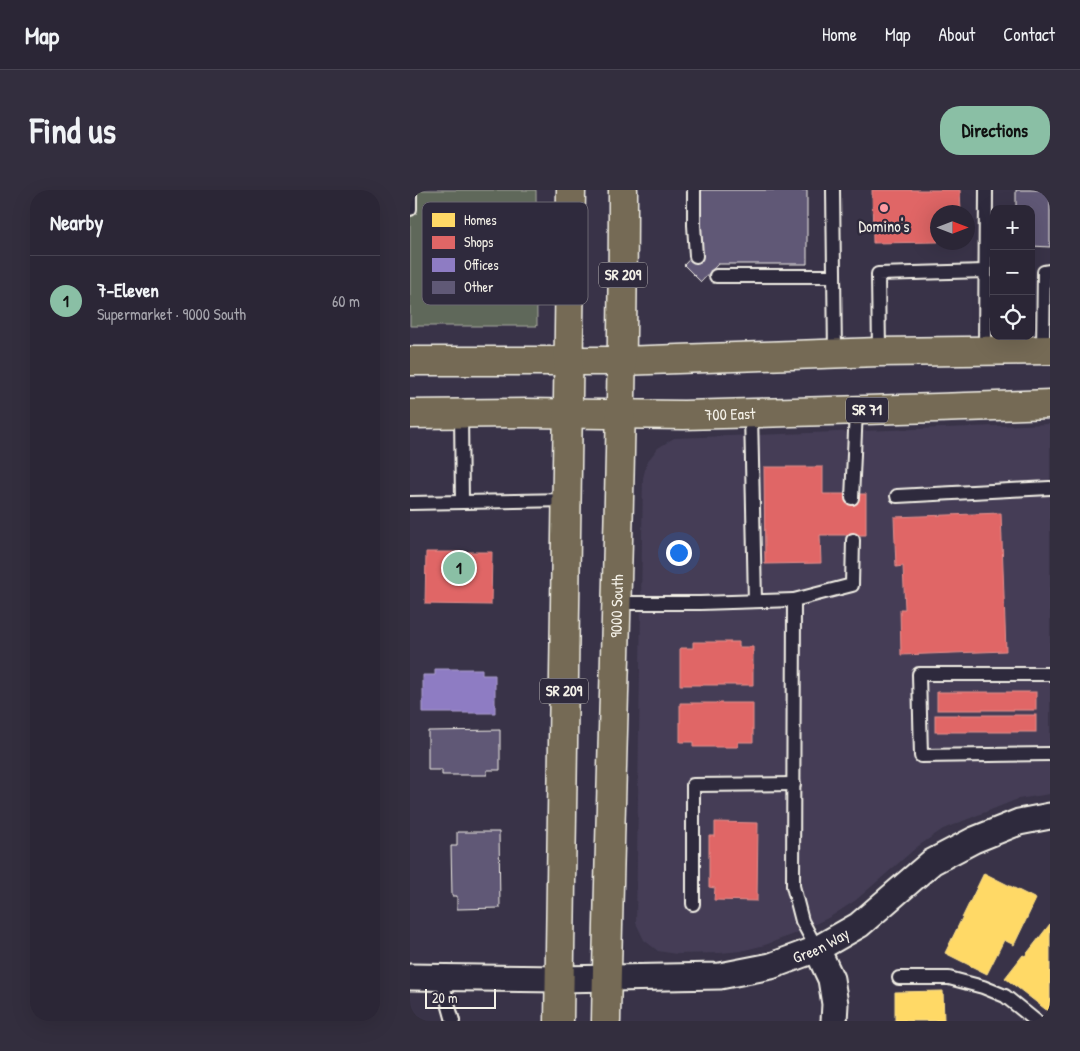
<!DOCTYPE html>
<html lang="en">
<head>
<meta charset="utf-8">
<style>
  body { margin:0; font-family:"Patrick Hand",sans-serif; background:#332e3e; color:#f1f3f6 }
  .controls { position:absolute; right:15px; top:15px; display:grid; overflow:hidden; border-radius:10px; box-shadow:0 5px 20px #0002 }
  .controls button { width:45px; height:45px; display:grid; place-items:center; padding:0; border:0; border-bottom:1px solid #474351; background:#2b2636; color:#f1f3f6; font:25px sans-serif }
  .compass { position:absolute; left:520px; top:15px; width:45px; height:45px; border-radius:50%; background:#2b2636; box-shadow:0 5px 20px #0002; rotate:90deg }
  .scale { position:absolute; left:15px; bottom:12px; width:71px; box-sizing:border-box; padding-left:5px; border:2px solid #f4f1e8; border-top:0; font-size:14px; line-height:18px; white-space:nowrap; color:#f4f1e8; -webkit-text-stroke:4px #2f2a3d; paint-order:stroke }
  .you { position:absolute; left:268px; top:362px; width:18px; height:18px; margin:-12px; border:4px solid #fff; border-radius:50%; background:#1a73e8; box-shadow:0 0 0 8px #1a73e833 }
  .badge { display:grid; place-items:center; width:32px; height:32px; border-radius:50%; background:#8abfa5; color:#111; font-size:16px; font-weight:700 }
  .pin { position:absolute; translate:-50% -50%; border:2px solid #fff; box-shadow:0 1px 5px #0006 }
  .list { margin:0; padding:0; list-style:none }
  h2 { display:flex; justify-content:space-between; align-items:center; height:65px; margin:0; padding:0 20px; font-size:21px }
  h2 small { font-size:16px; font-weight:400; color:#a6a5ad }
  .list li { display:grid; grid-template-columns:32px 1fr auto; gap:15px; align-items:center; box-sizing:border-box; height:90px; padding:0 20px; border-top:1px solid #474351 }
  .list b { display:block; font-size:19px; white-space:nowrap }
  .list p { margin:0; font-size:16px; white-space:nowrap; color:#a6a5ad }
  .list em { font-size:16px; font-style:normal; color:#a6a5ad }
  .icon { flex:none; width:28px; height:28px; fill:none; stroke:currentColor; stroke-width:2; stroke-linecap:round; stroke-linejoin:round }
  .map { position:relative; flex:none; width:640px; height:831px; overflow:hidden; border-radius:20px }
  header { display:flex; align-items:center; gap:30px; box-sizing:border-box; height:70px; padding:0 25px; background:#2b2636; border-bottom:1px solid #474351 }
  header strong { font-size:24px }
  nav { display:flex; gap:28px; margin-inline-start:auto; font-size:18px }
  .intro { display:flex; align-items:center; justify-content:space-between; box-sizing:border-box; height:120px; padding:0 30px }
  h1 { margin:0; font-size:35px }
  .button { padding:12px 22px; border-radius:20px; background:#8abfa5; color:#111; font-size:18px; font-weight:700 }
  main { display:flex; gap:30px; padding:0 30px }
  aside { flex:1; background:#2b2636; border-radius:20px; box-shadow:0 5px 20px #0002 }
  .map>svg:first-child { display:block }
  .built { fill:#453e56 }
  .green { fill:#5f675a; stroke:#aaaca1 }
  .homes { fill:#ffd966; stroke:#fce08d }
  .shops { fill:#e06666; stroke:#e6908d }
  .offices { fill:#8e7cc3; stroke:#ad9fce }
  .building { fill:#605976; stroke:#f4f1e8 }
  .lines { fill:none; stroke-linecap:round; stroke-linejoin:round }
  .service-casing { stroke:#f4f1e8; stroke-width:16 }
  .minor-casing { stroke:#f4f1e8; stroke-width:29 }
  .primary-casing { stroke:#f4f1e8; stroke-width:31 }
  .service { stroke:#2f2a3d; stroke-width:12 }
  .minor { stroke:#2f2a3d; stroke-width:25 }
  .primary { stroke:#746b55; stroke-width:28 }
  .poi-dot { fill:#ff9aa2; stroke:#2f2a3d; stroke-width:2 }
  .labels { text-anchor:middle; stroke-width:5; stroke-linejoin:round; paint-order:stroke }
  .shield { fill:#2f2a3d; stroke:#b9b5b5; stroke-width:1 }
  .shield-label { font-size:15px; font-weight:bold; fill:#f4f1e8 }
  .poi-label { font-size:16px; fill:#f4f1e8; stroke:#2f2a3d }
  .street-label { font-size:16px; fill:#f4f1e8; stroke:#2f2a3d }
  .key { fill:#2f2a3d; stroke:#6a6670; stroke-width:1 }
  .key-label { font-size:14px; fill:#f4f1e8 }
</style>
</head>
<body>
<header>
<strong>Map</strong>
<nav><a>Home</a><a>Map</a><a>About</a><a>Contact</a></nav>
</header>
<div class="intro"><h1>Find us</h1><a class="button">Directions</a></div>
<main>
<aside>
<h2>Nearby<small></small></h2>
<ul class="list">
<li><span class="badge">1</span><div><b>7-Eleven</b><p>Supermarket · 9000 South</p></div><em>60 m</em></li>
</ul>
</aside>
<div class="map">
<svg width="640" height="831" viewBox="0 0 640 831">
  <rect width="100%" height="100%" fill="#393348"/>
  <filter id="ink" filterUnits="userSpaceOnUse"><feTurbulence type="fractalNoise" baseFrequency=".02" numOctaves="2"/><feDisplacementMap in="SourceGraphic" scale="10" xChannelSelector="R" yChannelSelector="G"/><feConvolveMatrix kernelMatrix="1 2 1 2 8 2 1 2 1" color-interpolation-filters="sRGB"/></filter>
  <g filter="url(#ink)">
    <polygon class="built" points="640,234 640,604 608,609 533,639 507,657 446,710 420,727 386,743 355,755 331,761 310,763 266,764 248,761 234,750 226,733 233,288 237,272 248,258 264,248"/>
    <polygon class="green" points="0,0 126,0 127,136 0,136"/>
    <g class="homes">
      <polygon points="574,683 626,709 604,755 594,750 577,784 535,763"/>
      <polygon points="640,734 640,821 639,822 595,788 613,765 615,766"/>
      <polygon points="533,801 534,831 485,831 485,802"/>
    </g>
    <g class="shops">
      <polygon points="462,0 550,0 551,22 528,22 528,52 463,53"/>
      <polygon points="354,277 413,277 413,304 456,304 456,345 410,345 411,373 355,374"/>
      <polygon points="591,323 596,461 491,465 490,419 495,419 493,376 486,377 484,327"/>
      <polygon points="16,362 82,362 81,415 15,414"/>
      <polygon points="283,452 329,452 329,457 343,457 343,495 270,495 270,458 283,458"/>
      <rect x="527" y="502" width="99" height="18"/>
      <polygon points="270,513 343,513 343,552 328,552 328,557 283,557 283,552 270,552"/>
      <rect x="525" y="525" width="101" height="17"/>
      <polygon points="305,632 348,633 347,711 304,710 305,698 299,697 299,646 305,646"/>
    </g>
    <polygon class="offices" points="25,479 72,479 72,485 85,485 85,523 13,523 13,485 25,485"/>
    <g class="building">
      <polygon points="291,0 397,0 397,74 308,74 291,92 274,75 291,57"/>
      <polygon points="606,0 640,0 640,57 621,56 621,19 606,19"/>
      <polygon points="90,540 90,580 77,580 77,585 32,585 32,580 18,580 18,541"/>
      <polygon points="47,642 89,642 90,718 47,719 47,706 42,706 41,656 47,656"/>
    </g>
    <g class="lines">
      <defs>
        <g id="service">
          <polyline points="284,0 284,35 286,66"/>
          <polyline points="423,0 425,164"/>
          <polyline points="0,19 0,0"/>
          <polyline points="306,86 423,86"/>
          <polyline points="575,160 576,0"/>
          <polyline points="633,160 634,82 640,81"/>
          <polyline points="469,162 468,84 575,81"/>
          <polyline points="51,224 52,312"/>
          <polyline points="341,224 345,411"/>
          <polyline points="487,306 640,298"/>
          <polyline points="442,308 446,220"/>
          <polyline points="0,313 157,310"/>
          <polyline points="207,413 290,413 384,410"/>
          <polyline points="640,484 509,484 511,566 640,564"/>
          <polyline points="283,714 283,595 384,594"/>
          <polyline points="407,759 392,731 383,696 384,410 442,395 443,350"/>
          <polyline points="31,788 43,831"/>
          <polyline points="489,788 539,788 573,797 595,806 626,831"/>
        </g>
        <g id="minor">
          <polyline points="407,759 421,789 425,814 424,831"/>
          <path id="s1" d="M0,787L149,789L310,786L361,776L407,759L449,735L522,672L564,650L609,632L640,626"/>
        </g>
        <g id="primary">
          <polyline points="0,171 211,171 469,162 640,160"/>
          <path id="s2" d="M0,224L116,223L274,225L527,218L640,214"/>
          <polyline points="149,831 161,0"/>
          <path id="s3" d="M196,831C201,554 213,277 213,0"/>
        </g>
      </defs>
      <use href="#service" class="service-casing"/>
      <use href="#minor" class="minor-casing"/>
      <use href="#primary" class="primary-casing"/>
      <use href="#service" class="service"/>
      <use href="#minor" class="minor"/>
      <use href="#primary" class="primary"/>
    </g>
  </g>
  <circle class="poi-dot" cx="474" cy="18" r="5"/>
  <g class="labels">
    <g class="shield">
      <rect x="189" y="72.5" width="48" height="25" rx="4"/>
      <rect x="436" y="207.5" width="42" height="25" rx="4"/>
      <rect x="130" y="488.5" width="48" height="25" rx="4"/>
    </g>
    <g class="shield-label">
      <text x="213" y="90">SR 209</text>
      <text x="457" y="225">SR 71</text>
      <text x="154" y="506">SR 209</text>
    </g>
    <g class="poi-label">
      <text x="474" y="42">Domino's</text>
    </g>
    <g class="street-label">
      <text dy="6" stroke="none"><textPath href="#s2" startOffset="320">700 East</textPath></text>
      <text dy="6" stroke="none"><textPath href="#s3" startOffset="415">9000 South</textPath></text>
      <text dy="6" stroke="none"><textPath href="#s1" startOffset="416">Green Way</textPath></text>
    </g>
  </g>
  <rect x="12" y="12" width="166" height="103" rx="8" class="key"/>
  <rect x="22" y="23" width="23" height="14" fill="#ffd966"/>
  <rect x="22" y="46" width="23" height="13" fill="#e06666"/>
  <rect x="22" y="68" width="23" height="14" fill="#8e7cc3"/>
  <rect x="22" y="91" width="23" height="13" fill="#605976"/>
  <g class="key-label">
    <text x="54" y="35">Homes</text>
    <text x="54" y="57">Shops</text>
    <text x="54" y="80">Offices</text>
    <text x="54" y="102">Other</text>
  </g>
</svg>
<div class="controls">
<button>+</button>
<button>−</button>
<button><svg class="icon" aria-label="locate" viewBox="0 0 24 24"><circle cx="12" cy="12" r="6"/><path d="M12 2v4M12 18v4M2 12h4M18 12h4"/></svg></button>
</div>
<svg class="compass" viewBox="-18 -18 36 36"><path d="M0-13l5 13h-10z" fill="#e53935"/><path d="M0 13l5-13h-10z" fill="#a6a5ad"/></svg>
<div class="scale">20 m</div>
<div class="you"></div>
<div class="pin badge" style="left:49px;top:378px">1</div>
</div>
</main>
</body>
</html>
